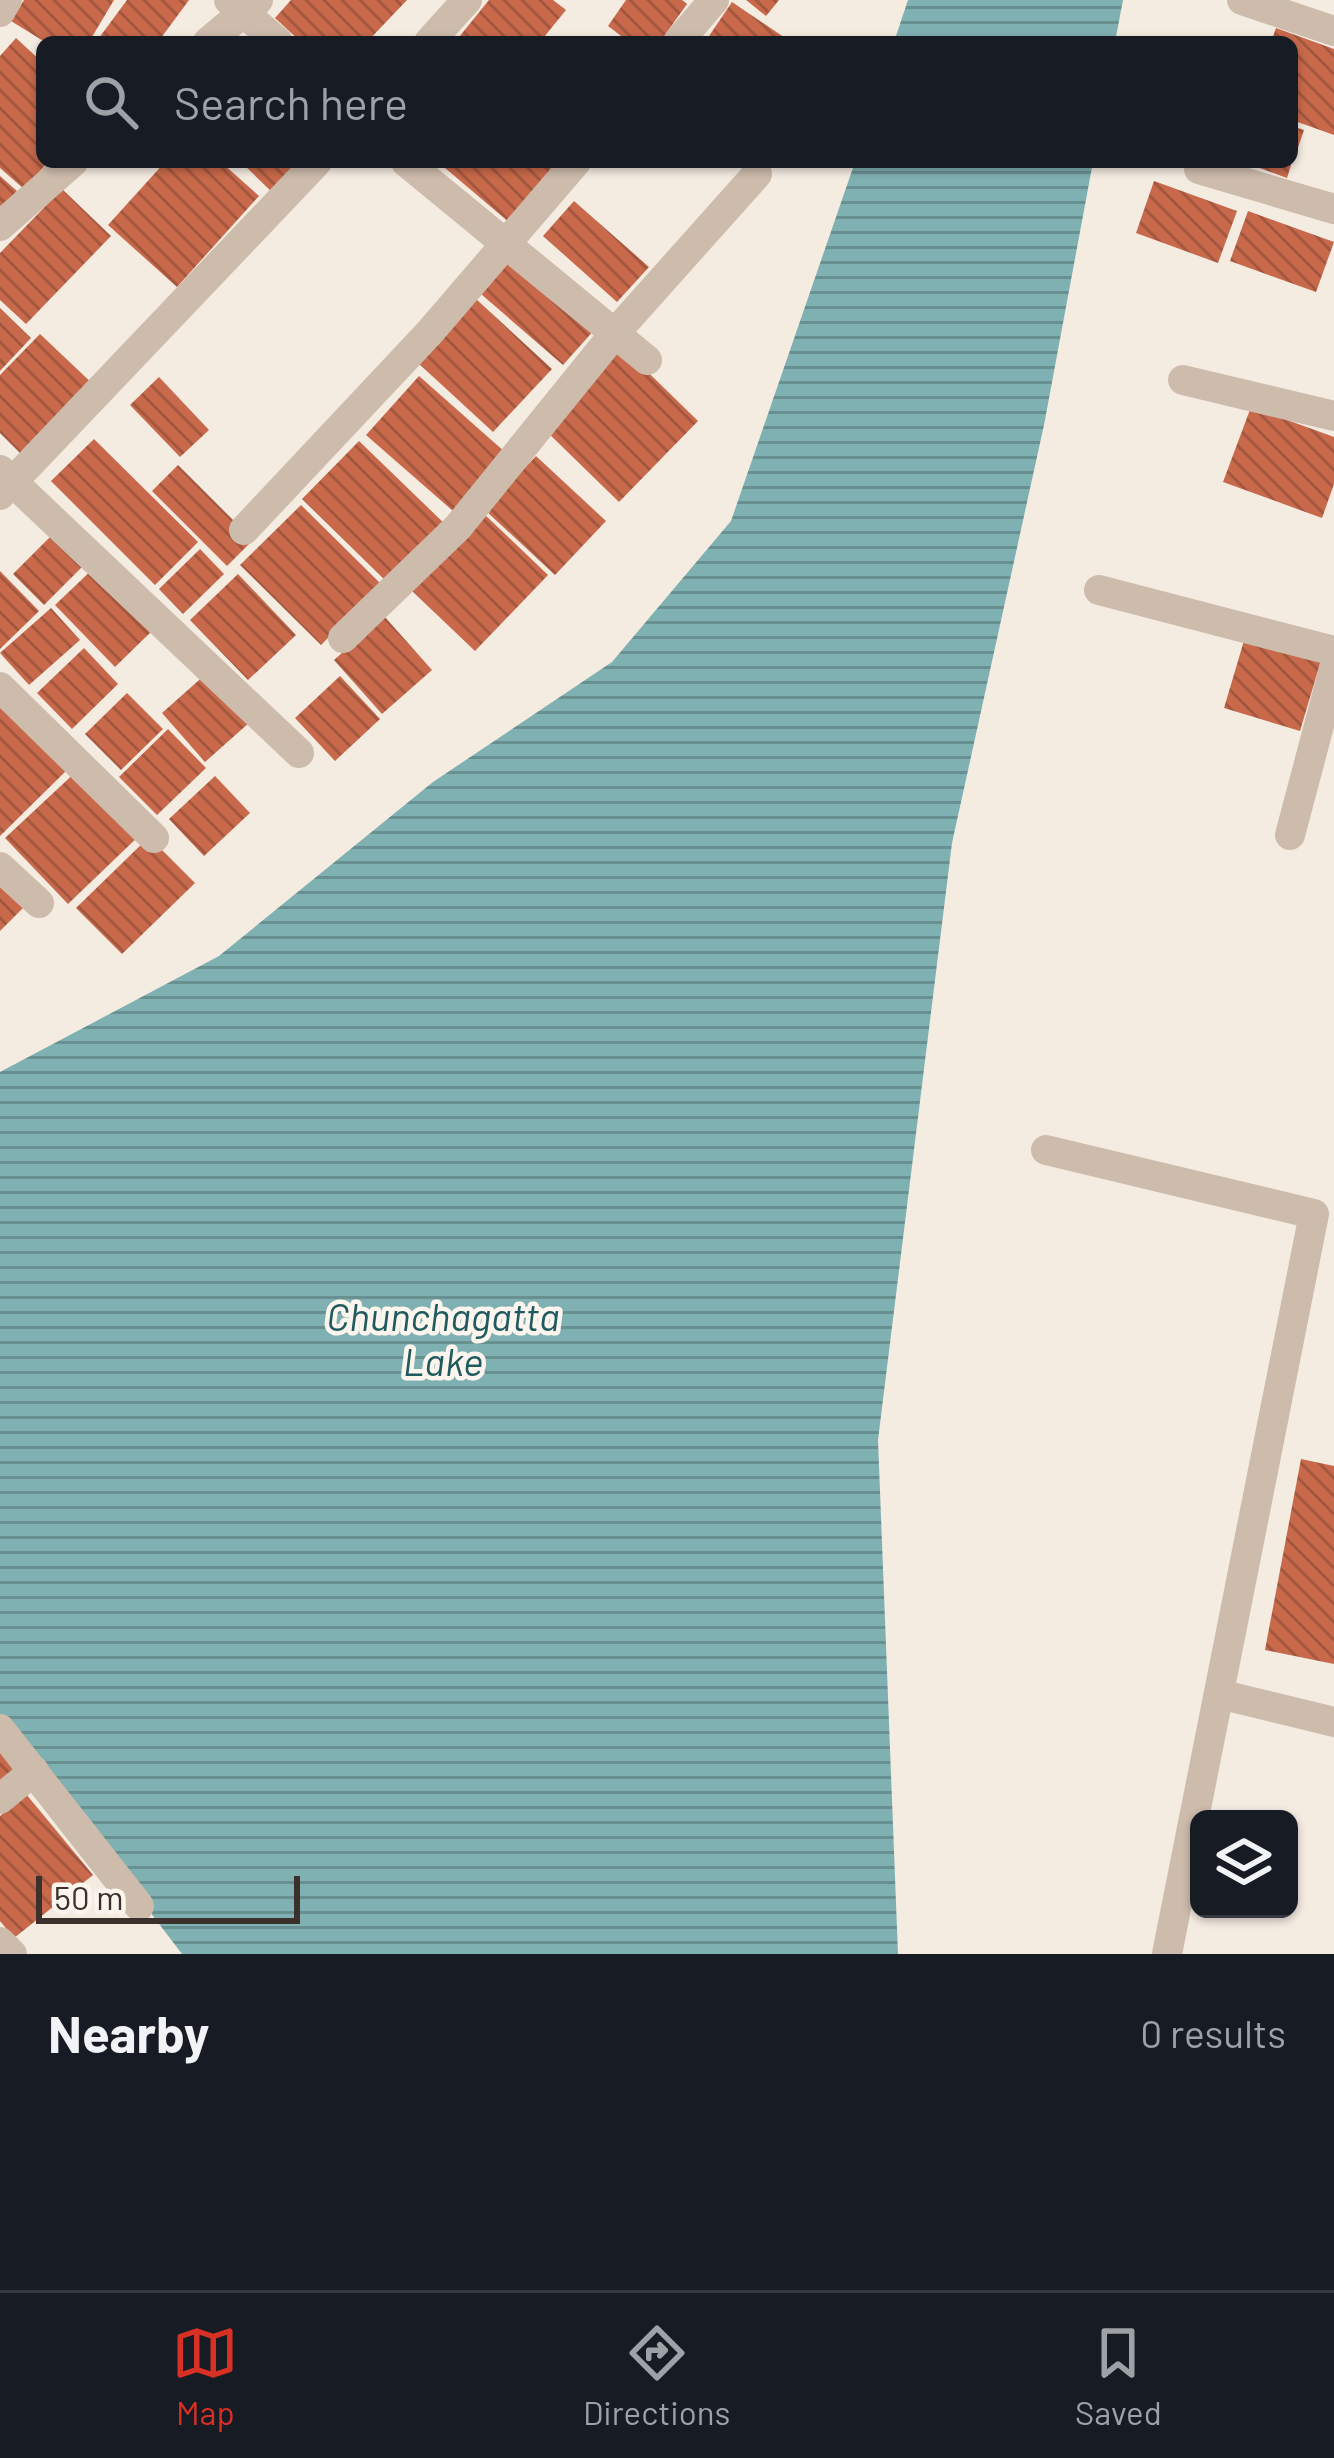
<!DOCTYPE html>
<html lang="en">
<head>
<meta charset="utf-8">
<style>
  body { margin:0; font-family:Barlow,sans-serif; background:#20242c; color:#f1f3f6 }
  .controls { position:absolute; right:36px; bottom:36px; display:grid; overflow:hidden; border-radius:18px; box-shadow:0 3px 9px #0004 }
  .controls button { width:108px; height:108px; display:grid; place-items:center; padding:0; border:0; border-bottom:3px solid #363941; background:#171b24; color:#f1f3f6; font:60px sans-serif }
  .scale { position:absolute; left:36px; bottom:30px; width:264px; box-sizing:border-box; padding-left:12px; border:6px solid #3b302b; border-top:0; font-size:33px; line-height:42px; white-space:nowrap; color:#3b302b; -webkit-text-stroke:9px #fbf5ee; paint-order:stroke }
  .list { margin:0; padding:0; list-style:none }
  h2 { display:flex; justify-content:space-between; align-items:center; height:156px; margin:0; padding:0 48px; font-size:51px }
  h2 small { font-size:39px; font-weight:400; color:#9ea1a6 }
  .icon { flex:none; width:66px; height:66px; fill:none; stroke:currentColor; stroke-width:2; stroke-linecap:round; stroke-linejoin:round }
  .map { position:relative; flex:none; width:1334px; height:1954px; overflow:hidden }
  .search { position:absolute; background:#171b24; box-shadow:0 3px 9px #0004; left:36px; right:36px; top:36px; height:132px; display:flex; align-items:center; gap:30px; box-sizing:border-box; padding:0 42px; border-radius:18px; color:#9ea1a6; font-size:45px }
  .sheet { height:336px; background:#171b24 }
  nav { display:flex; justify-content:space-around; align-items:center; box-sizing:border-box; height:168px; border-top:3px solid #363941; background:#171b24; font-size:33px; color:#9ea1a6 }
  nav a { display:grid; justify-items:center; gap:6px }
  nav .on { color:#d93025 }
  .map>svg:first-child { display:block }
  .water { fill:url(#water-rules) }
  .building { fill:url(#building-back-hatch) }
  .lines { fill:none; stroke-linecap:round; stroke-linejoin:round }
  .minor { stroke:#cdbbac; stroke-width:30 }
  .labels { text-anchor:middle; stroke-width:9; stroke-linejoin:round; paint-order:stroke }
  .water-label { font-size:39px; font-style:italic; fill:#1f5a5e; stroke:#fbf5ee }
</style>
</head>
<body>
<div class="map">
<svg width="1334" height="1954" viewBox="0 0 1334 1954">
  <defs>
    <pattern id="water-rules" width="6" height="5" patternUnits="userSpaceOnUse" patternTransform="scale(3)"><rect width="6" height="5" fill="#7fb0b2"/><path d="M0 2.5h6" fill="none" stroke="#699091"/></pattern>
    <pattern id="building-back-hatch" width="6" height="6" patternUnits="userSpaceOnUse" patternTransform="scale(3)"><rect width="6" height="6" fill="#c8694b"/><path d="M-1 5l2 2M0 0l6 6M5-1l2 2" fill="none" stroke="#a4573f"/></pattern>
  </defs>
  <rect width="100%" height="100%" fill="#f4ebe1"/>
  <g class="water">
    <polygon points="908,0 1123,0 1115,42 894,42"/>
    <polygon points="855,162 1093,162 1044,425 952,843 878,1440 898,1954 182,1954 0,1715 0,1072 219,956 433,782 612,662 731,521"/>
  </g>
  <g class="building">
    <polygon points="24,0 114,0 89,42 45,42 11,21"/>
    <polygon points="127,0 189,0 158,42 96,42"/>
    <polygon points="291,0 407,0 367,42 301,42 275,18"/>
    <polygon points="489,0 553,0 566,10 540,42 455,42"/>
    <polygon points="626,0 682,0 687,4 660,42 629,42 608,26"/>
    <polygon points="746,0 779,0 766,16"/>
    <polygon points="732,2 791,42 705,42"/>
    <polygon points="1276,28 1334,49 1334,135 1292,120 1292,42 1271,42"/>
    <polygon points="16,38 42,62 42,162 48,162 24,189 0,168 0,56"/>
    <polygon points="1292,126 1304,130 1293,162 1292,161"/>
    <polygon points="165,162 221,162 259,196 177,287 108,225"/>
    <polygon points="241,162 309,162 276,196"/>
    <polygon points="438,162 549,162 562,173 516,228"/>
    <polygon points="1243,162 1292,162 1287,178"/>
    <polygon points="0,176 17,191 0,210"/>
    <polygon points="1154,181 1237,211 1218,263 1136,233"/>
    <polygon points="62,189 111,236 26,324 0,300 0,253"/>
    <polygon points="574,201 649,267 617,302 543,236"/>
    <polygon points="1248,211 1334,242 1316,292 1230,261"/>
    <polygon points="514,256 596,328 563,365 481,294"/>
    <polygon points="476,299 552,369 493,432 417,362"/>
    <polygon points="0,308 31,338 0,371"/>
    <polygon points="40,334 96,387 26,459 0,433 0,375"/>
    <polygon points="621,346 698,421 619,502 542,427"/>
    <polygon points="419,376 506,453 453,511 366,435"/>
    <polygon points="159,377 209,430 180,457 130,405"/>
    <polygon points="1251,407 1334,437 1334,484 1322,518 1223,482"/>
    <polygon points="94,439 198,542 155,585 51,481"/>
    <polygon points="359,441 449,528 391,586 302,499"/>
    <polygon points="536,456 606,521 555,575 485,510"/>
    <polygon points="178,465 253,540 227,566 152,491"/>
    <polygon points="301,505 381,584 321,645 240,565"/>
    <polygon points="483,513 548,575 475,651 410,589"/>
    <polygon points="57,530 88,561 44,605 13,574"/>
    <polygon points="200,549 224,574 183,614 159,589"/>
    <polygon points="96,566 156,627 115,667 55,605"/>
    <polygon points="0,571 39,611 0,649"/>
    <polygon points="238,574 296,635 248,680 190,620"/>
    <polygon points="51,608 80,640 29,685 0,653"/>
    <polygon points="384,616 432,670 382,714 334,660"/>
    <polygon points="1246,634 1322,657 1300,731 1224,708"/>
    <polygon points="84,648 118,684 72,729 37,693"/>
    <polygon points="207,673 250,722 205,762 162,713"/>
    <polygon points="340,676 380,719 335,761 295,718"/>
    <polygon points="127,693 163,729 121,770 85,734"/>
    <polygon points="0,698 69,768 0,836"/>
    <polygon points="168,729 206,768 157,815 119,777"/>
    <polygon points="80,768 142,833 68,904 5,838"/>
    <polygon points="215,776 250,813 204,856 169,819"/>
    <polygon points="149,837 195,883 122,954 76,908"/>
    <polygon points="0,871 30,901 0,931"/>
    <polygon points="1301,1459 1334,1466 1334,1664 1265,1650"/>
    <polygon points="0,1742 25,1772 0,1793"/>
    <polygon points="26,1794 93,1875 14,1938 0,1921 0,1816"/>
  </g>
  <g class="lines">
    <g class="minor">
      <polyline points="229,0 278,42"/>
      <polyline points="1242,0 1334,31"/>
      <polyline points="0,12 7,0"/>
      <polyline points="208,42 258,0"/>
      <polyline points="429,42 467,0"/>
      <polyline points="678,42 714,0"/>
      <polyline points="406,162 647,360"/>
      <polyline points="1199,169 1334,209"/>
      <polyline points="0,226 73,162"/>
      <polyline points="1183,380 1334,416"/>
      <polyline points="0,470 299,753"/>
      <polyline points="0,495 317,162"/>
      <polyline points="244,530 430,332 576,162"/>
      <polyline points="1099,590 1334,651"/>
      <polyline points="343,638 458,527 615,333 757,174"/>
      <polyline points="0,687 154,838"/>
      <polyline points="1290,835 1334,669"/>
      <polyline points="0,867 39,903"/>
      <polyline points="1046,1150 1314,1214 1167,1954"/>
      <polyline points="1219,1694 1334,1722"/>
      <polyline points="0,1729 139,1906"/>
      <polyline points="0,1799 34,1771"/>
      <polyline points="0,1942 12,1954"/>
    </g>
  </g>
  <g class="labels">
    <g class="water-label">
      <text x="443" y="1331">Chunchagatta<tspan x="443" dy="45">Lake</tspan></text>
    </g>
  </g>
</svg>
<div class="controls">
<button><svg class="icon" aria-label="layers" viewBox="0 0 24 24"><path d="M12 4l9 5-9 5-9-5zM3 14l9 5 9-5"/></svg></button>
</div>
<div class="scale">50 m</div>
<div class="search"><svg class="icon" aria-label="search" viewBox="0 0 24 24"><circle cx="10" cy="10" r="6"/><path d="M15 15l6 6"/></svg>Search here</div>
</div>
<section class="sheet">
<h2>Nearby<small>0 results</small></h2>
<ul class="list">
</ul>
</section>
<nav>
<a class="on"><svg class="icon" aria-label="map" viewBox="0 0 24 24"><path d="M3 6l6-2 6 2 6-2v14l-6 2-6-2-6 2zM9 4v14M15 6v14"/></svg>Map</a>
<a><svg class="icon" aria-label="directions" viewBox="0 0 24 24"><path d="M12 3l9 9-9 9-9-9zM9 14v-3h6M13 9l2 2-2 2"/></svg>Directions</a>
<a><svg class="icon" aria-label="saved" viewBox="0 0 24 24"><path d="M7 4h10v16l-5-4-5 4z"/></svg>Saved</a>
</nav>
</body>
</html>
